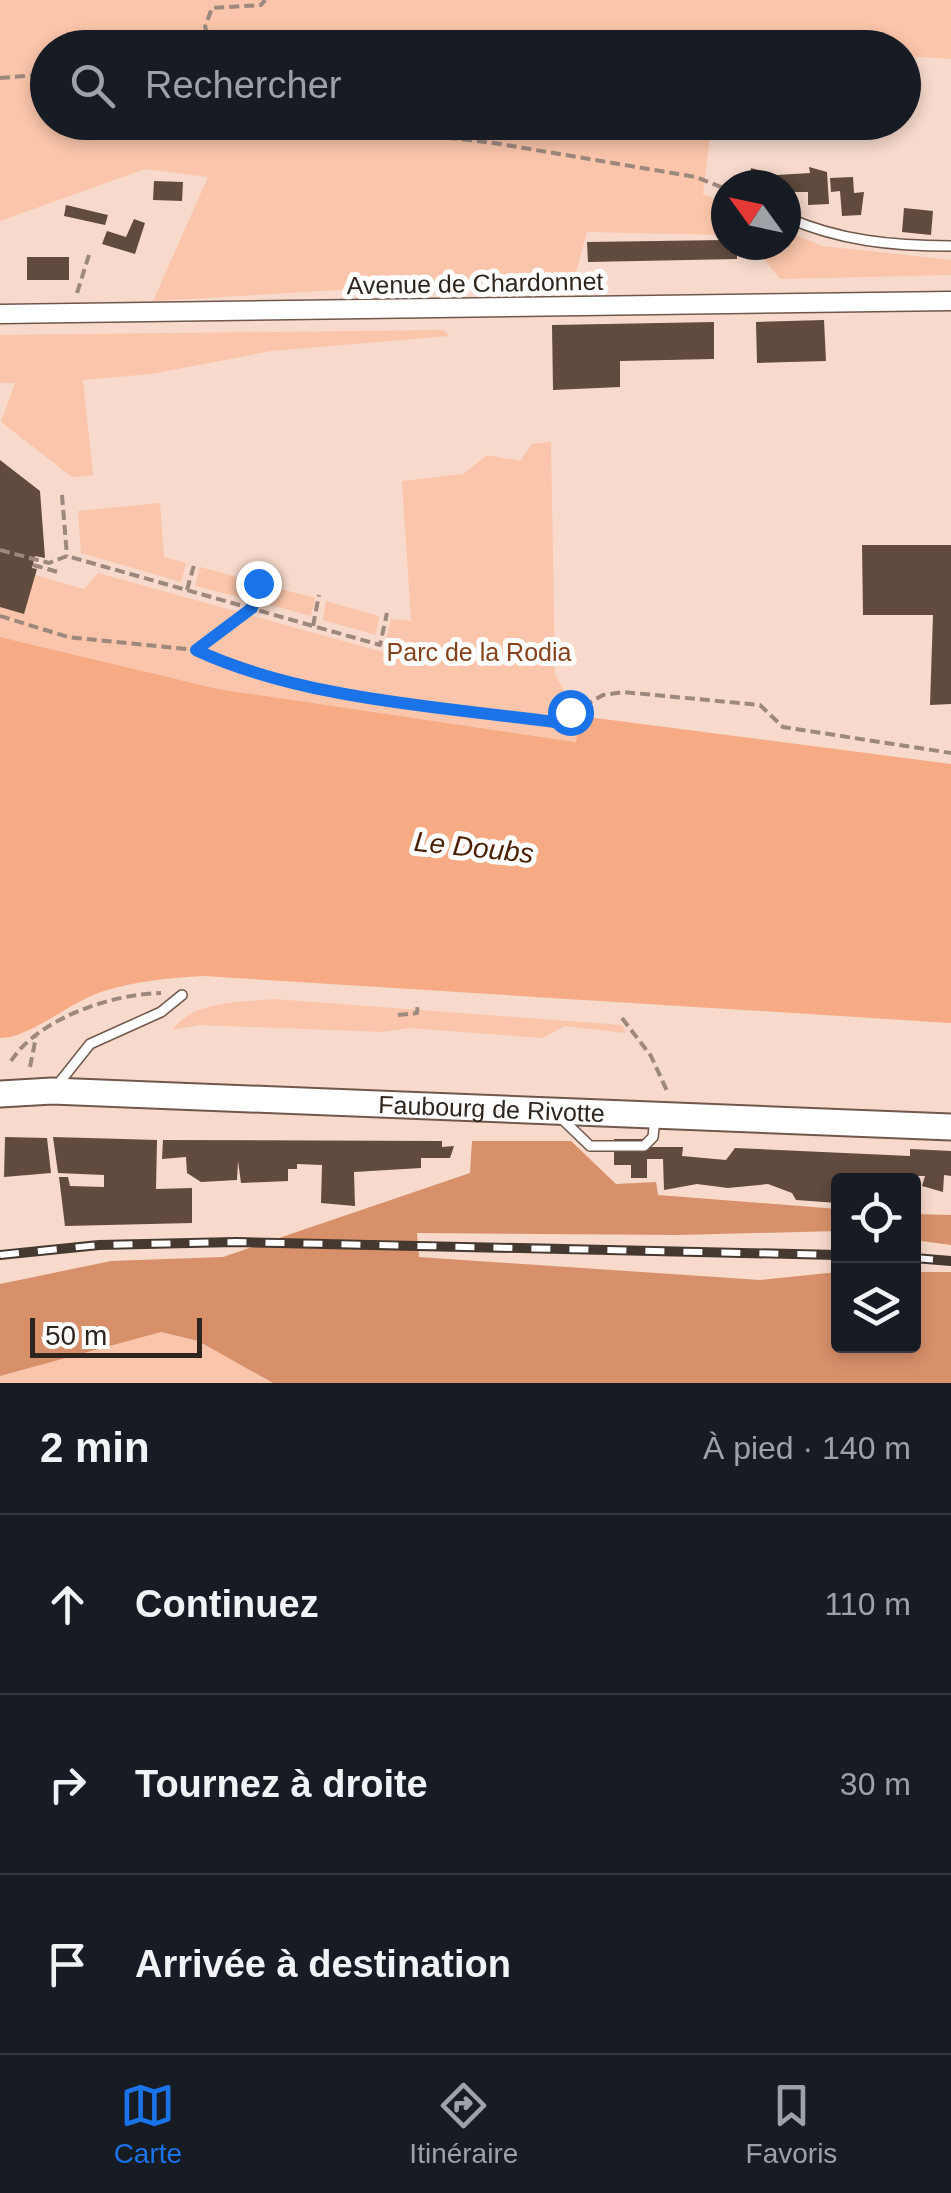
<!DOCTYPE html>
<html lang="fr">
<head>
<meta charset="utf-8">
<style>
  body { margin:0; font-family:Helvetica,sans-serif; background:#20242c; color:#f1f3f6 }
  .controls { position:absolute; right:30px; bottom:30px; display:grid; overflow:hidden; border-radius:10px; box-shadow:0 5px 15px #0003 }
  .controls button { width:90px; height:90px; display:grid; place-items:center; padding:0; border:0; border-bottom:2px solid #363941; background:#171b24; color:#f1f3f6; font:50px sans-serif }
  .compass { position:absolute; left:711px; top:170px; width:90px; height:90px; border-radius:50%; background:#171b24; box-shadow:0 5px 15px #0003; rotate:303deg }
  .scale { position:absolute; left:30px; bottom:25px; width:172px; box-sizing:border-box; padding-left:10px; border:5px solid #2f251f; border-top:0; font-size:28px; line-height:35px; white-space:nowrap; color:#2f251f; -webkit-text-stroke:8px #fff; paint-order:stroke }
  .stop { position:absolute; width:30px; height:30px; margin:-22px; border:8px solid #1a73e8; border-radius:50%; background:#fff }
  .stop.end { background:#1a73e8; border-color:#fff; box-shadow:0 2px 10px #0008 }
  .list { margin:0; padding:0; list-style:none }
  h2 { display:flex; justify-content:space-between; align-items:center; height:130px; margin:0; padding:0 40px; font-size:42px }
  h2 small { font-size:32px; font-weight:400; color:#9ea1a6 }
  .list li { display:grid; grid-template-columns:65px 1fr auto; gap:30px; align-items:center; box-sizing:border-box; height:180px; padding:0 40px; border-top:2px solid #363941 }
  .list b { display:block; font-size:38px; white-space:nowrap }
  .list em { font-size:32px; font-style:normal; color:#9ea1a6 }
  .icon { flex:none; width:55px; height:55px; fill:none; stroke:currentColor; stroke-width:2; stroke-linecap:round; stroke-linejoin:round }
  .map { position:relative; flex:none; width:951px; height:1383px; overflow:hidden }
  .search { position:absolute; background:#171b24; box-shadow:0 5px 15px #0003; left:30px; right:30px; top:30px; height:110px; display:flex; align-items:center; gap:25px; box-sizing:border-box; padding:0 35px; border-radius:55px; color:#9ea1a6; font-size:38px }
  .sheet { height:670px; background:#171b24 }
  nav { display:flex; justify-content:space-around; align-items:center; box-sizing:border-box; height:140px; border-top:2px solid #363941; background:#171b24; font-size:28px; color:#9ea1a6 }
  nav a { display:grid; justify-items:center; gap:5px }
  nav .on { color:#1a73e8 }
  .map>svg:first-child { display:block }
  .green { fill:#fac5aa }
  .forest { fill:#d8906a }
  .water { fill:#f6ab84 }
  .building { fill:#614a3e }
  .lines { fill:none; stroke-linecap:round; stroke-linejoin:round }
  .service-casing { stroke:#70574b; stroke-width:12 }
  .minor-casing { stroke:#70574b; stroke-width:21 }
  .secondary-casing { stroke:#70574b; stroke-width:29 }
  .path { stroke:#9d887d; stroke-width:4; stroke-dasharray:10 5; stroke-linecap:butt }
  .service { stroke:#fff; stroke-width:9 }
  .minor { stroke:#fff; stroke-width:18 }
  .secondary { stroke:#fff; stroke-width:25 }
  .rail-casing { stroke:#443831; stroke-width:10 }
  .rail { stroke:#fff; stroke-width:6; stroke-dasharray:19; stroke-linecap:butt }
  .route { stroke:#1a73e8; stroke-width:12 }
  .labels { text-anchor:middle; stroke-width:10; stroke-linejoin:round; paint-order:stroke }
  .street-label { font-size:25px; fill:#2f251f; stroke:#fff }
  .park-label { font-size:25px; fill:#86421a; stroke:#fff }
  .water-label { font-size:28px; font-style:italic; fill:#4d1f02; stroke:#fff }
</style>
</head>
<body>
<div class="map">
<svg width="951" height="1383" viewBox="0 0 951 1383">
  <rect width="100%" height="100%" fill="#f7dacb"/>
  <g class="green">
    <polygon points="0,0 951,0 951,59 904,56 904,48 48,48 48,122 796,123 710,136 703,194 726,204 726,235 587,232 575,276 153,301 208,177 145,169 0,221"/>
    <polygon points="786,231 822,246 951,260 951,275 780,279 752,245 786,245"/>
    <polygon points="443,330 450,336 271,351 151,374 83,380 93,475 72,477 1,422 15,383 0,383 0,335"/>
    <polygon points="551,442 555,675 580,716 577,742 218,689 0,637 0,607 35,575 84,589 98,573 383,652 391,619 411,621 402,481 463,474 487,455 520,461 532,444"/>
    <polygon points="160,503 164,557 186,563 181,582 81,553 78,511"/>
    <polygon points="200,567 252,581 247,599 195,586"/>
    <polygon points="266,585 315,598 311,616 263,603"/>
    <polygon points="326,601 379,616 376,635 323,620"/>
    <path d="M274,999L622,1025L626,1033L564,1026L543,1038L409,1028L383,1032L199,1025L172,1030C195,1000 239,1003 274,999Z"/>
    <polygon points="161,1332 198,1341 273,1383 0,1383 0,1376"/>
  </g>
  <g class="forest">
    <polygon points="472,1141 571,1141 616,1184 656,1182 658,1195 838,1209 838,1231 678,1235 417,1233 419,1257 760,1280 838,1272 838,1346 914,1346 914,1272 951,1272 951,1383 273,1383 198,1341 161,1332 0,1376 0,1284 111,1261 223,1257 470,1173"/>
    <polygon points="914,1214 951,1215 951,1245 914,1240"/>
  </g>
  <path class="water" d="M0,637L218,689L576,742L580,716L951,764V1023L204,976C169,978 134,981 101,992C70,1002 28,1039 0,1038Z"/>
  <g class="building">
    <polygon points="809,167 827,172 829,204 808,205 808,192 786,192 786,185 749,185 751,168 777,175 810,173"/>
    <polygon points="853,177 854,193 864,192 861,215 842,216 840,191 831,192 830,178"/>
    <polygon points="154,181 183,182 182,201 153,200"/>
    <polygon points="66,205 108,215 105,225 64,216"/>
    <polygon points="904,208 933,211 931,235 902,232"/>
    <polygon points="134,219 145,223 135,254 102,244 107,231 126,237"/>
    <polygon points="726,240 726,245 737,245 737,259 588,262 587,242"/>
    <rect x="27" y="257" width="42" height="23"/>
    <polygon points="824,320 826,361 757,363 756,322"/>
    <polygon points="714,322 714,359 620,361 620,387 553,390 552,325"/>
    <polygon points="0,460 40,491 45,558 35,556 32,568 37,569 24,614 0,607"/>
    <polygon points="862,545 951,545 951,704 930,705 933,615 863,615"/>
    <polygon points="5,1137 47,1138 51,1173 4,1177"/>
    <polygon points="53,1137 157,1140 156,1189 192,1188 192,1223 65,1226 59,1177 68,1177 70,1186 104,1187 104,1175 58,1173"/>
    <polygon points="614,1139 646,1139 646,1147 683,1147 682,1156 726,1160 735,1148 910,1156 910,1149 951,1151 951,1176 944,1175 943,1192 922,1186 925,1176 910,1176 910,1180 838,1180 838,1203 796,1200 792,1193 768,1184 728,1188 697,1184 664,1190 663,1159 647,1159 647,1178 631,1178 631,1165 614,1165"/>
    <polygon points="163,1140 442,1141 442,1147 454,1146 450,1158 421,1158 421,1168 354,1172 355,1206 321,1203 322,1165 297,1164 297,1169 288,1169 288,1181 241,1183 238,1161 237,1180 201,1182 187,1173 186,1157 162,1159"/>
  </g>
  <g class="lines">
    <defs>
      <g id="service">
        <path d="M786,217C839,241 894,246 951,246"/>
        <polyline points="55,1088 90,1044 161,1012 182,995"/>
        <polyline points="559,1116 590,1146 644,1146 653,1137 655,1118"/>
      </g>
      <polyline id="minor" points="0,314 951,301"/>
      <g id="secondary">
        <path id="s1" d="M0,1094L52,1091L951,1127"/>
      </g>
    </defs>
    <use href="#service" class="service-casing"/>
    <use href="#minor" class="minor-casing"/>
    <use href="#secondary" class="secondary-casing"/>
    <g class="path">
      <polyline points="213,48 205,27 212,8 261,5 265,0"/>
      <polyline points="0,78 48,74"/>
      <polyline points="313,122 494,143 696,177 726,189"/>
      <polyline points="77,293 89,255"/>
      <polyline points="62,495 67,556"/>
      <polyline points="0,550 49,563 67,556 380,645 387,613"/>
      <polyline points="33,565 58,572"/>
      <polyline points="187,590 194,565"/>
      <polyline points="0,616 68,637 196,650 226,664 356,696 555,722 603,695 623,692 760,705 783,727 951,753"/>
      <polyline points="313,626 319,595"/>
      <polyline points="196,650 252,607 258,583"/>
      <polyline points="398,1015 417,1013 418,1002"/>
      <polyline points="622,1018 651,1056 668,1093"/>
      <path d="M11,1061C39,1018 112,994 161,993"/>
      <polyline points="30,1067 36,1037"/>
    </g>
    <use href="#service" class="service"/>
    <use href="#minor" class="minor"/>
    <use href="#secondary" class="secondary"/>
    <defs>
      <g id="rail">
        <polyline points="0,1255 99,1245 236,1242 838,1255"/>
        <polyline points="914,1258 951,1261"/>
      </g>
    </defs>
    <use href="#rail" class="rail-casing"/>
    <use href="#rail" class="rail"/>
  </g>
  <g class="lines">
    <path class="route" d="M258,583L252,608L196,650C301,699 440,707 555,722L570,712"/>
  </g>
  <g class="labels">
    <g class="street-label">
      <text transform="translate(475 283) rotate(-1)" y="9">Avenue de Chardonnet</text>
      <text dy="9" stroke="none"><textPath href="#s1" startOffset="492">Faubourg de Rivotte</textPath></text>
    </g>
    <g class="park-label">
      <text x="479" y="661">Parc de la Rodia</text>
    </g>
    <g class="water-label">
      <text transform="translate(474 847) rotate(6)" y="10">Le Doubs</text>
    </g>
  </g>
</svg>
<div class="controls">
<button><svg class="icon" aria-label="locate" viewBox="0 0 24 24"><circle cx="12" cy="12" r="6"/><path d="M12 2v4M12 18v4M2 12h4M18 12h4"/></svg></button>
<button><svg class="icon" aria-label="layers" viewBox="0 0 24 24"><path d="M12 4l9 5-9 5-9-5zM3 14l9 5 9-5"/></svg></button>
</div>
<svg class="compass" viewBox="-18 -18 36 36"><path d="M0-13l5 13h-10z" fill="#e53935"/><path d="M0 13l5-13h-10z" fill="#9ea1a6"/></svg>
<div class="scale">50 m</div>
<div class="stop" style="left:570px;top:712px"></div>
<div class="stop end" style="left:258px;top:583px"></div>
<div class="search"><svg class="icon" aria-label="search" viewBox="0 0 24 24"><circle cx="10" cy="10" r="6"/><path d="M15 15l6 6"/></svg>Rechercher</div>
</div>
<section class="sheet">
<h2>2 min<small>À pied · 140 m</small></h2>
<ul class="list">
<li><svg class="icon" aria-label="ahead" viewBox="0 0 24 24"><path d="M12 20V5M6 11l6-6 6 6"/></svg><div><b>Continuez</b></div><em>110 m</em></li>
<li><svg class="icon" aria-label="right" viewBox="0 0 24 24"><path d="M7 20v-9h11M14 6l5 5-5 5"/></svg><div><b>Tournez à droite</b></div><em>30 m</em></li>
<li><svg class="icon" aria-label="arrive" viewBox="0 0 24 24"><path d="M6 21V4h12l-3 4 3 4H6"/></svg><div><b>Arrivée à destination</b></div></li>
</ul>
</section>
<nav>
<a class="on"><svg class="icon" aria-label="map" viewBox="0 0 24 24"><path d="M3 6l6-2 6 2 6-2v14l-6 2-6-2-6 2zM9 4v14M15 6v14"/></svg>Carte</a>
<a><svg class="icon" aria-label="directions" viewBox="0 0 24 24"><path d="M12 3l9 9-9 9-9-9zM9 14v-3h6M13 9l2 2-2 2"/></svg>Itinéraire</a>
<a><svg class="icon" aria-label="saved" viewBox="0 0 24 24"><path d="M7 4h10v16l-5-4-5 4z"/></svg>Favoris</a>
</nav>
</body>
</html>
